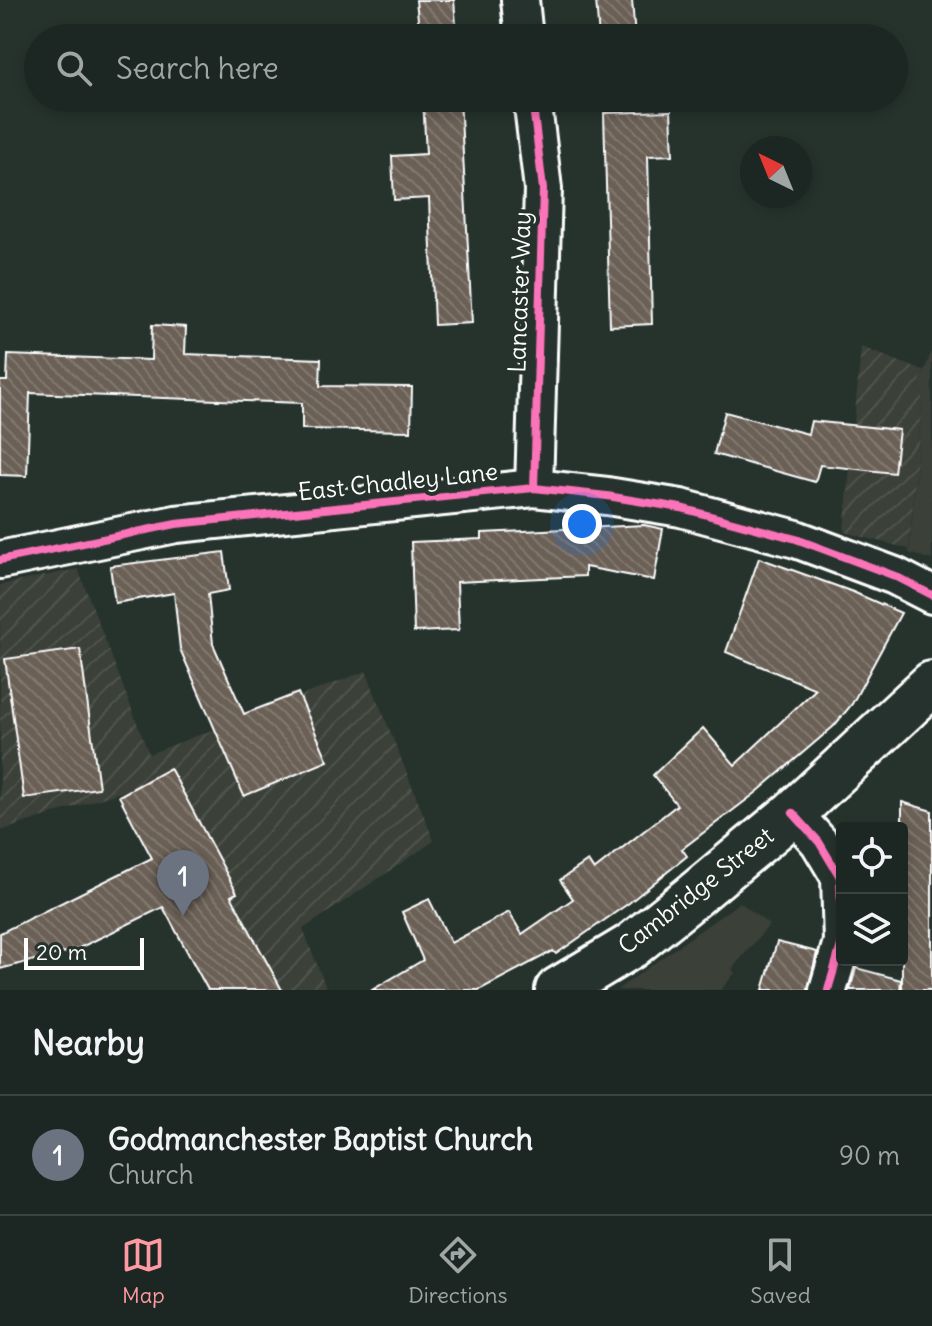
<!DOCTYPE html>
<html lang="en">
<head>
<meta charset="utf-8">
<style>
  body { margin:0; font-family:Delius,sans-serif; background:#252e2a; color:#f1f3f6 }
  .controls { position:absolute; right:24px; bottom:24px; display:grid; overflow:hidden; border-radius:8px; box-shadow:0 4px 12px #0003 }
  .controls button { width:72px; height:72px; display:grid; place-items:center; padding:0; border:0; border-bottom:2px solid #3a4340; background:#1c2622; color:#f1f3f6; font:40px sans-serif }
  .compass { position:absolute; left:740px; top:136px; width:72px; height:72px; border-radius:50%; background:#1c2622; box-shadow:0 4px 12px #0003; rotate:317deg }
  .scale { position:absolute; left:24px; bottom:20px; width:120px; box-sizing:border-box; padding-left:8px; border:4px solid #fff; border-top:0; font-size:22px; line-height:28px; white-space:nowrap; color:#fff; -webkit-text-stroke:6px #26332d; paint-order:stroke }
  .you { position:absolute; left:582px; top:524px; width:28px; height:28px; margin:-20px; border:6px solid #fff; border-radius:50%; background:#1a73e8; box-shadow:0 0 0 12px #1a73e833 }
  .badge { display:grid; place-items:center; width:52px; height:52px; border-radius:50%; background:#ff9aa2; color:#fff; font-size:26px; font-weight:700 }
  .pin { position:absolute; translate:-50% -66px; filter:drop-shadow(0 2px 4px #0008) }
  .pin::after { content:''; position:absolute; top:42px; width:28px; height:24px; background:inherit; clip-path:polygon(0 0,100% 0,50% 100%) }
  .list { margin:0; padding:0; list-style:none }
  h2 { display:flex; justify-content:space-between; align-items:center; height:104px; margin:0; padding:0 32px; font-size:34px }
  h2 small { font-size:26px; font-weight:400; color:#a0a5a5 }
  .list li { display:grid; grid-template-columns:52px 1fr auto; gap:24px; align-items:center; box-sizing:border-box; height:120px; padding:0 32px; border-top:2px solid #3a4340 }
  .list b { display:block; font-size:30px; white-space:nowrap }
  .list p { margin:0; font-size:26px; white-space:nowrap; color:#a0a5a5 }
  .list em { font-size:26px; font-style:normal; color:#a0a5a5 }
  .icon { flex:none; width:44px; height:44px; fill:none; stroke:currentColor; stroke-width:2; stroke-linecap:round; stroke-linejoin:round }
  .map { position:relative; flex:none; width:932px; height:990px; overflow:hidden }
  .search { position:absolute; background:#1c2622; box-shadow:0 4px 12px #0003; left:24px; right:24px; top:24px; height:88px; display:flex; align-items:center; gap:20px; box-sizing:border-box; padding:0 28px; border-radius:44px; color:#a0a5a5; font-size:30px }
  .sheet { height:224px; background:#1c2622 }
  nav { display:flex; justify-content:space-around; align-items:center; box-sizing:border-box; height:112px; border-top:2px solid #3a4340; background:#1c2622; font-size:22px; color:#a0a5a5 }
  nav a { display:grid; justify-items:center; gap:4px }
  nav .on { color:#ff9aa2 }
  .map>svg:first-child { display:block }
  .built { fill:#3b4039 }
  .industrial { fill:url(#industrial-furrows) }
  .building { fill:url(#building-back-hatch); stroke:#fff; stroke-width:2 }
  .lines { fill:none; stroke-linecap:round; stroke-linejoin:round }
  .minor-casing { stroke:#fff; stroke-width:42 }
  .secondary-casing { stroke:#fff; stroke-width:50 }
  .minor { stroke:#26332d; stroke-width:36 }
  .secondary { stroke:#26332d; stroke-width:44 }
  .cycleway-casing { stroke:#26332d; stroke-width:13 }
  .cycleway { stroke:#fb73b8; stroke-width:8 }
  .labels { text-anchor:middle; stroke-width:8; stroke-linejoin:round; paint-order:stroke }
  .street-label { font-size:24px; fill:#fff; stroke:#26332d }
</style>
</head>
<body>
<div class="map">
<svg width="932" height="990" viewBox="0 0 932 990">
  <defs>
    <pattern id="industrial-furrows" width="10" height="10" patternUnits="userSpaceOnUse" patternTransform="scale(2)"><rect width="10" height="10" fill="#3b4039"/><path d="M-1 1l2-2M0 10L10 0M9 11l2-2" fill="none" stroke="#4f534d"/></pattern>
    <pattern id="building-back-hatch" width="6" height="6" patternUnits="userSpaceOnUse" patternTransform="scale(2)"><rect width="6" height="6" fill="#6b6056"/><path d="M-1 5l2 2M0 0l6 6M5-1l2 2" fill="none" stroke="#81786f"/></pattern>
  </defs>
  <rect width="100%" height="100%" fill="#26332d"/>
  <filter id="ink" filterUnits="userSpaceOnUse"><feTurbulence type="fractalNoise" baseFrequency=".0125" numOctaves="2"/><feDisplacementMap in="SourceGraphic" scale="16" xChannelSelector="R" yChannelSelector="G"/><feConvolveMatrix kernelMatrix="1 2 1 2 8 2 1 2 1" color-interpolation-filters="sRGB"/></filter>
  <g filter="url(#ink)">
    <g class="built">
      <polygon points="932,350 932,560 909,553 923,393 917,390"/>
      <polygon points="740,902 769,925 732,969 735,973 721,990 617,990"/>
    </g>
    <g class="industrial">
      <polygon points="861,347 924,371 917,390 923,392 909,549 844,532"/>
      <polygon points="78,569 149,754 366,671 434,841 303,929 327,990 275,990 164,778 0,831 0,585"/>
    </g>
    <g class="building">
      <polygon points="416,0 454,0 457,38 420,38"/>
      <polygon points="596,0 632,0 635,38 599,38"/>
      <polygon points="423,98 460,98 472,323 434,325 429,198 394,200 392,156 426,154"/>
      <polygon points="671,111 673,155 648,156 652,324 610,326 604,113"/>
      <polygon points="152,325 186,327 185,354 321,359 320,386 412,387 411,431 302,429 302,403 30,393 27,476 0,475 0,381 7,381 8,355 151,360"/>
      <polygon points="725,412 808,434 811,421 899,430 894,473 820,465 815,482 714,454"/>
      <polygon points="644,525 663,529 654,580 585,567 585,576 457,582 459,630 414,632 411,542 482,539 482,533"/>
      <polygon points="224,552 229,590 208,594 213,644 244,714 298,693 328,761 244,796 180,649 174,593 115,603 110,566"/>
      <polygon points="759,558 853,592 901,613 852,704 834,726 757,792 682,849 687,856 629,903 556,954 553,951 479,990 372,990 423,960 402,912 429,899 451,943 509,912 522,934 573,899 560,880 588,861 594,870 677,805 653,775 703,728 735,765 816,689 726,652"/>
      <polygon points="80,649 99,788 24,798 5,659"/>
      <polygon points="170,768 237,893 231,896 282,990 208,990 163,907 67,954 65,952 0,969 0,933 152,858 119,796"/>
      <polygon points="902,802 932,811 932,990 902,990"/>
      <polygon points="777,942 817,952 808,990 763,990"/>
      <polygon points="856,968 901,980 900,990 850,990"/>
    </g>
    <g class="lines">
      <defs>
        <g id="minor">
          <polyline points="520,0 524,38"/>
          <polyline points="532,98 543,189 534,488"/>
          <polyline points="0,560 176,524 534,488 607,496 681,508 796,539 895,576 932,595"/>
          <polyline points="793,813 819,842 840,877 842,942 828,990"/>
        </g>
        <polyline id="secondary" points="558,990 631,946 692,897 793,813 932,684"/>
      </defs>
      <use href="#minor" class="minor-casing"/>
      <use href="#secondary" class="secondary-casing"/>
      <use href="#minor" class="minor"/>
      <use href="#secondary" class="secondary"/>
      <defs>
        <g id="cycleway">
          <polyline points="532,98 543,189 534,488"/>
          <polyline points="0,560 176,524 534,488 607,496 681,508 796,539 895,576 932,595"/>
          <polyline points="793,813 819,842 840,877 842,942 828,990"/>
        </g>
      </defs>
      <use href="#cycleway" class="cycleway-casing"/>
      <use href="#cycleway" class="cycleway"/>
    </g>
  </g>
  <g class="labels">
    <g class="street-label">
      <text transform="translate(520 292) rotate(-88)" y="8">Lancaster Way</text>
      <text transform="translate(398 482) rotate(-6)" y="8">East Chadley Lane</text>
      <text transform="translate(696 891) rotate(-38)" y="8">Cambridge Street</text>
    </g>
  </g>
</svg>
<div class="controls">
<button><svg class="icon" aria-label="locate" viewBox="0 0 24 24"><circle cx="12" cy="12" r="6"/><path d="M12 2v4M12 18v4M2 12h4M18 12h4"/></svg></button>
<button><svg class="icon" aria-label="layers" viewBox="0 0 24 24"><path d="M12 4l9 5-9 5-9-5zM3 14l9 5 9-5"/></svg></button>
</div>
<svg class="compass" viewBox="-18 -18 36 36"><path d="M0-13l5 13h-10z" fill="#e53935"/><path d="M0 13l5-13h-10z" fill="#a0a5a5"/></svg>
<div class="scale">20 m</div>
<div class="you"></div>
<div class="pin badge" style="left:183px;top:916px;background:#6b7280">1</div>
<div class="search"><svg class="icon" aria-label="search" viewBox="0 0 24 24"><circle cx="10" cy="10" r="6"/><path d="M15 15l6 6"/></svg>Search here</div>
</div>
<section class="sheet">
<h2>Nearby<small></small></h2>
<ul class="list">
<li><span class="badge" style="background:#6b7280">1</span><div><b>Godmanchester Baptist Church</b><p>Church</p></div><em>90 m</em></li>
</ul>
</section>
<nav>
<a class="on"><svg class="icon" aria-label="map" viewBox="0 0 24 24"><path d="M3 6l6-2 6 2 6-2v14l-6 2-6-2-6 2zM9 4v14M15 6v14"/></svg>Map</a>
<a><svg class="icon" aria-label="directions" viewBox="0 0 24 24"><path d="M12 3l9 9-9 9-9-9zM9 14v-3h6M13 9l2 2-2 2"/></svg>Directions</a>
<a><svg class="icon" aria-label="saved" viewBox="0 0 24 24"><path d="M7 4h10v16l-5-4-5 4z"/></svg>Saved</a>
</nav>
</body>
</html>
